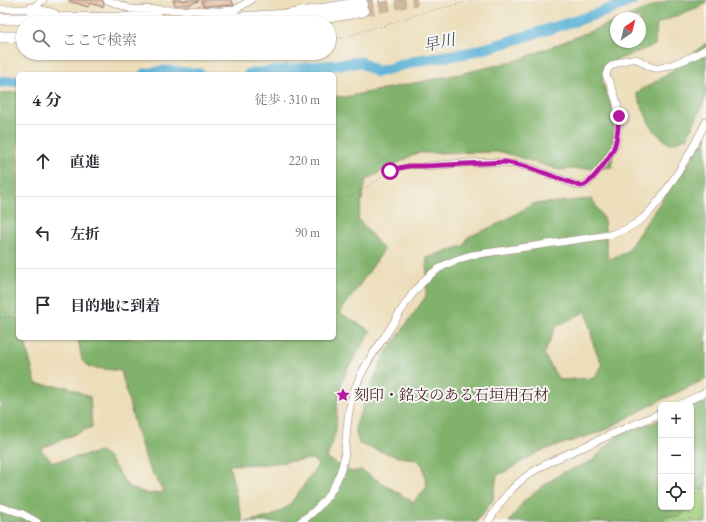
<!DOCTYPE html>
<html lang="ja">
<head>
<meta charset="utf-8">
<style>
  body { margin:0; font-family:"EB Garamond","Noto Serif JP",serif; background:#f7f7f7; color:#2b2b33 }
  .controls { position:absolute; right:12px; bottom:12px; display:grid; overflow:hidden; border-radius:6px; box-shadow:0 1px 3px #0004 }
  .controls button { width:36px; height:36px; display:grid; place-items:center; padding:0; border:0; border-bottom:1px solid #e1e1e2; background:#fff; color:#2b2b33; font:20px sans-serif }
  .compass { position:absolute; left:610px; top:12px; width:36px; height:36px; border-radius:50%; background:#fff; box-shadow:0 1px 3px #0004; rotate:35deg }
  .stop { position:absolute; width:12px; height:12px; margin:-9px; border:3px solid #b5179e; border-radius:50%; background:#fff }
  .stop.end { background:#b5179e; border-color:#fff; box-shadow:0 1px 4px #0008 }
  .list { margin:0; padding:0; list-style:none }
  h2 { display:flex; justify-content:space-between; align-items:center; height:52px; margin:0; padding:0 16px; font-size:17px }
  h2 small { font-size:13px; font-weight:400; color:#7c7c81 }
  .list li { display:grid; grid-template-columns:26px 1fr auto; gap:12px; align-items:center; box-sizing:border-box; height:72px; padding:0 16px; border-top:1px solid #e1e1e2 }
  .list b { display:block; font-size:15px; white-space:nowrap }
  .list em { font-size:13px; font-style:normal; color:#7c7c81 }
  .icon { flex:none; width:22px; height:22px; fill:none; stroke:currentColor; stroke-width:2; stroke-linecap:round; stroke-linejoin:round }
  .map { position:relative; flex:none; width:706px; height:522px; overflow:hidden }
  .search { position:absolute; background:#fff; box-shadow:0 1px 3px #0004; left:16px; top:16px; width:320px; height:44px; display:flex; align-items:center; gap:10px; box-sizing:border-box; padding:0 14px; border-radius:22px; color:#7c7c81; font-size:15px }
  .panel { position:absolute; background:#fff; box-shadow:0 1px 3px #0004; left:16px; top:72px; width:320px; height:268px; border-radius:6px }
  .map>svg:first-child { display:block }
  .green { fill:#a2cf7c; stroke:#767754 }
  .forest { fill:#81b26c; stroke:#66684c; fill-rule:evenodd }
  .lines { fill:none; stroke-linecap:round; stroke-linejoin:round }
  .river { stroke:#59b0d6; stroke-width:11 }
  .building { fill:#dcab8b }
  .highway-tunnel { stroke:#ccb89d; stroke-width:11; stroke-dasharray:11 5.5; stroke-linecap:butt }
  .minor-casing { stroke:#9c7e72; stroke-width:8 }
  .highway-casing { stroke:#9c7e72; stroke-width:12 }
  .path { stroke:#9c7e72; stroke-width:1; stroke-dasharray:1 3; stroke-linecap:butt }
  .minor { stroke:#fff; stroke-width:7 }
  .highway { stroke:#fff; stroke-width:11 }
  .route { stroke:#b5179e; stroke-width:5 }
  .labels { text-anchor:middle; stroke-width:4; stroke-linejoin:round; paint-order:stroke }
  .poi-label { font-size:15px; fill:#4a1f2b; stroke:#f6f6f2; text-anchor:start }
  .water-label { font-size:16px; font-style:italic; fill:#4f5267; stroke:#f6f6f2 }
</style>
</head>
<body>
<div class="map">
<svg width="706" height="522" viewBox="0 0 706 522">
  <rect width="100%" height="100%" fill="#f6f6f2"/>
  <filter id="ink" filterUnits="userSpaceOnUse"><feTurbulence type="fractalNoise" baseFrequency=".025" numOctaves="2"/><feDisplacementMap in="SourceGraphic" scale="8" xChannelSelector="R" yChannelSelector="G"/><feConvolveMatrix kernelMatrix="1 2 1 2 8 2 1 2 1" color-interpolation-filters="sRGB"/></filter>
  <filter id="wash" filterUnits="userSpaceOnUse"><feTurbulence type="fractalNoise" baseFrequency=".012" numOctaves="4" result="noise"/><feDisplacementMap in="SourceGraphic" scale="16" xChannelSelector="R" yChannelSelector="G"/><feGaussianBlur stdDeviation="0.9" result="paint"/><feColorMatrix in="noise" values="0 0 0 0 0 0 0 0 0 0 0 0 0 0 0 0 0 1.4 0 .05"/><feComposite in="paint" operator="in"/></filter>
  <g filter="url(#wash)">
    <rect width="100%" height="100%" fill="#eddeba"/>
    <polygon class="green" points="706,482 706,522 620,522 661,507 691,507 691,486"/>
    <g class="forest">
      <path d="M668,0H706V4L657,24L655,45L614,61L602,81L614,113L612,167L559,170L502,152L417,153L366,180L358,219L384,250L340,313L371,331L348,368L341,384L337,405L336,431L327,458L351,472L361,470L413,502L427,487L423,466L417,459L398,457L359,444L355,428L366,398L384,356L426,296L427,258L446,251L464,246L468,237L498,224L533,204L592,199L604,220L608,260L627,251L706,135V379L663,399L603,431L538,452L505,472L497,475L493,500L476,522H245L270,517L289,506L318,465L312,459L265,464L229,465L243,522H0V93L18,92V338H25L26,346L36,384L68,387L90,397L92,427L40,449L53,462L100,452L109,458L128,487L149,494L164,492L148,466L136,429L121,371L88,367L82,360L78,338H334V96L345,97L464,73L518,60L616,21V42H640V18H623ZM586,311L594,346L602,365L594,378L559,380L544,354L556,327Z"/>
      <polygon points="706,43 706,97 687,138 669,144 652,129 636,93 665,76"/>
      <polygon points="706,397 706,489 691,490 691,405 689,405"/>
      <path d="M661,419V507H687C681,521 677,516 666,517L664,519L663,522H509L524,501L547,483L564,472L592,461L619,434L649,424Z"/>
    </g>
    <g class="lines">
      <g class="river">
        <polyline points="144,74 165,71 200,74"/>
        <polyline points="249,74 361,62 377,72 420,60 468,53 498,45 597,14 621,5 632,0"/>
        <polyline points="0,82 18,81"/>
      </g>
    </g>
    <g id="blocks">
      <g class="building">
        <polygon points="69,0 102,0 104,4 103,7 90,3 88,7 69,1"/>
        <polygon points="173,0 199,0 199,1 186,5 185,5 184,4 180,5 175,5"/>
        <polygon points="202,0 231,0 234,5 220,6 215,6 214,5 210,6 203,6"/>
      </g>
    </g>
  </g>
  <g filter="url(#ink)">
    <use href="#blocks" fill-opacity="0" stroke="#9c7e72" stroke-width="1"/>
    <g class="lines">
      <g class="highway-tunnel">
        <polyline points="362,3 380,0"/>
        <polyline points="363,11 417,0"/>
      </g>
      <defs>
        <g id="minor">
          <polyline points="107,0 131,9 220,11 235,10 251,0"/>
          <polyline points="0,9 31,9 43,0"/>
          <path d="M426,166C458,164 497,158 528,167L580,186C587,186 592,179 596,173C602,166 608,159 612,151C618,141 620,121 618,109C617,102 614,93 611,86C610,83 607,78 606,75C606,74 608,70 608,69C611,64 630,58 636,59C643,61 648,68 655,68C660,69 665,67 670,65C683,61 694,57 706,49"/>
          <polyline points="679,405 706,392"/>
          <polyline points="0,507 21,513 37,522"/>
          <path d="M300,522C323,507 338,486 344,459C347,440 346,420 351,402C357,374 375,351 391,327C402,309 413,290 429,276C441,265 456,259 472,255L609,235C621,232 632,227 642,219C653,210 661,198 669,186C683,166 695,144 706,122"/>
          <path d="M488,522C495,511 502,499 511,490C532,467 563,456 590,444C614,433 637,423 661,413"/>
        </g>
        <g id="highway">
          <polyline points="31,9 54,15"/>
          <polyline points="0,19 157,18"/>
          <polyline points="150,23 290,15 362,3"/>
          <polyline points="287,23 316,19 363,11"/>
          <polyline points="0,37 23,37"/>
        </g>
      </defs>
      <use href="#minor" class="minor-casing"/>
      <use href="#highway" class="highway-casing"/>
      <g class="path">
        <polyline points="329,39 342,38 376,27 383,26 418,14 474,0"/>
        <polyline points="334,200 343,199 354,195 395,169 409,166 419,166"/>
        <polyline points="0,318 7,317 18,318"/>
        <polyline points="691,495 706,494"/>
        <path d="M651,522C656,519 666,514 671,517C673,518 674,520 675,522"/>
        <polyline points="688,522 690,517 690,507"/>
      </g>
      <use href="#minor" class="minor"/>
      <use href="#highway" class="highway"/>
    </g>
  </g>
  <g class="lines" filter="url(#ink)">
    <path class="route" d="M390,171L395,169L409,166H426L484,163L505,162L520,165L528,167L580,186C583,186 584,186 586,184C593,180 609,158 613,150C618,140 618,127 619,116"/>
  </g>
  <defs>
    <symbol id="sight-bare" viewBox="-9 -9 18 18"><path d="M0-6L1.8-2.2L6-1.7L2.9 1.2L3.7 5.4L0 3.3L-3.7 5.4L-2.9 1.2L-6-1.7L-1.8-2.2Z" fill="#b5179e" stroke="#f6f6f2" stroke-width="2.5" paint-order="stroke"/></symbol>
  </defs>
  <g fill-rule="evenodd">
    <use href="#sight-bare" x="333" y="385" width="20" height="20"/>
  </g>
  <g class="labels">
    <g class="poi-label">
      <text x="354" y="400">刻印・銘文のある石垣用石材</text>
    </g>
    <g class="water-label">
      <text transform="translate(439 42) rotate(-12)" y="6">早川</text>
    </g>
  </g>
</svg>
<div class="controls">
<button>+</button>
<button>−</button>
<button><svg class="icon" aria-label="locate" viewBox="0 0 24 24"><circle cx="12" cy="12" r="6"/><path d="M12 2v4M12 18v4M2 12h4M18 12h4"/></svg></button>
</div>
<svg class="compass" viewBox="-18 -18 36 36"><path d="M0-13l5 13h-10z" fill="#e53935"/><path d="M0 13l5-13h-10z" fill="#7c7c81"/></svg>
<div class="stop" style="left:390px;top:171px"></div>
<div class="stop end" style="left:619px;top:116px"></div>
<div class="search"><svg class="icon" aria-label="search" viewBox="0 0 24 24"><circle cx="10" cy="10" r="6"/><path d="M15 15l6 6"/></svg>ここで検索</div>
<section class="panel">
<h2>4 分<small>徒歩 · 310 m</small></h2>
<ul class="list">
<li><svg class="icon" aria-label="ahead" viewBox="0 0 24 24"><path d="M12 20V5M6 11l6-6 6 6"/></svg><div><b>直進</b></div><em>220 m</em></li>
<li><svg class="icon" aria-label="left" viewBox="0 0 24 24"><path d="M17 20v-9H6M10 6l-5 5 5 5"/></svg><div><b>左折</b></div><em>90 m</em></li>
<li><svg class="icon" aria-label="arrive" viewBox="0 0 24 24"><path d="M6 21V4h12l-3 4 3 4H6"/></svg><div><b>目的地に到着</b></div></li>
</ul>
</section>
</div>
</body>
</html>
